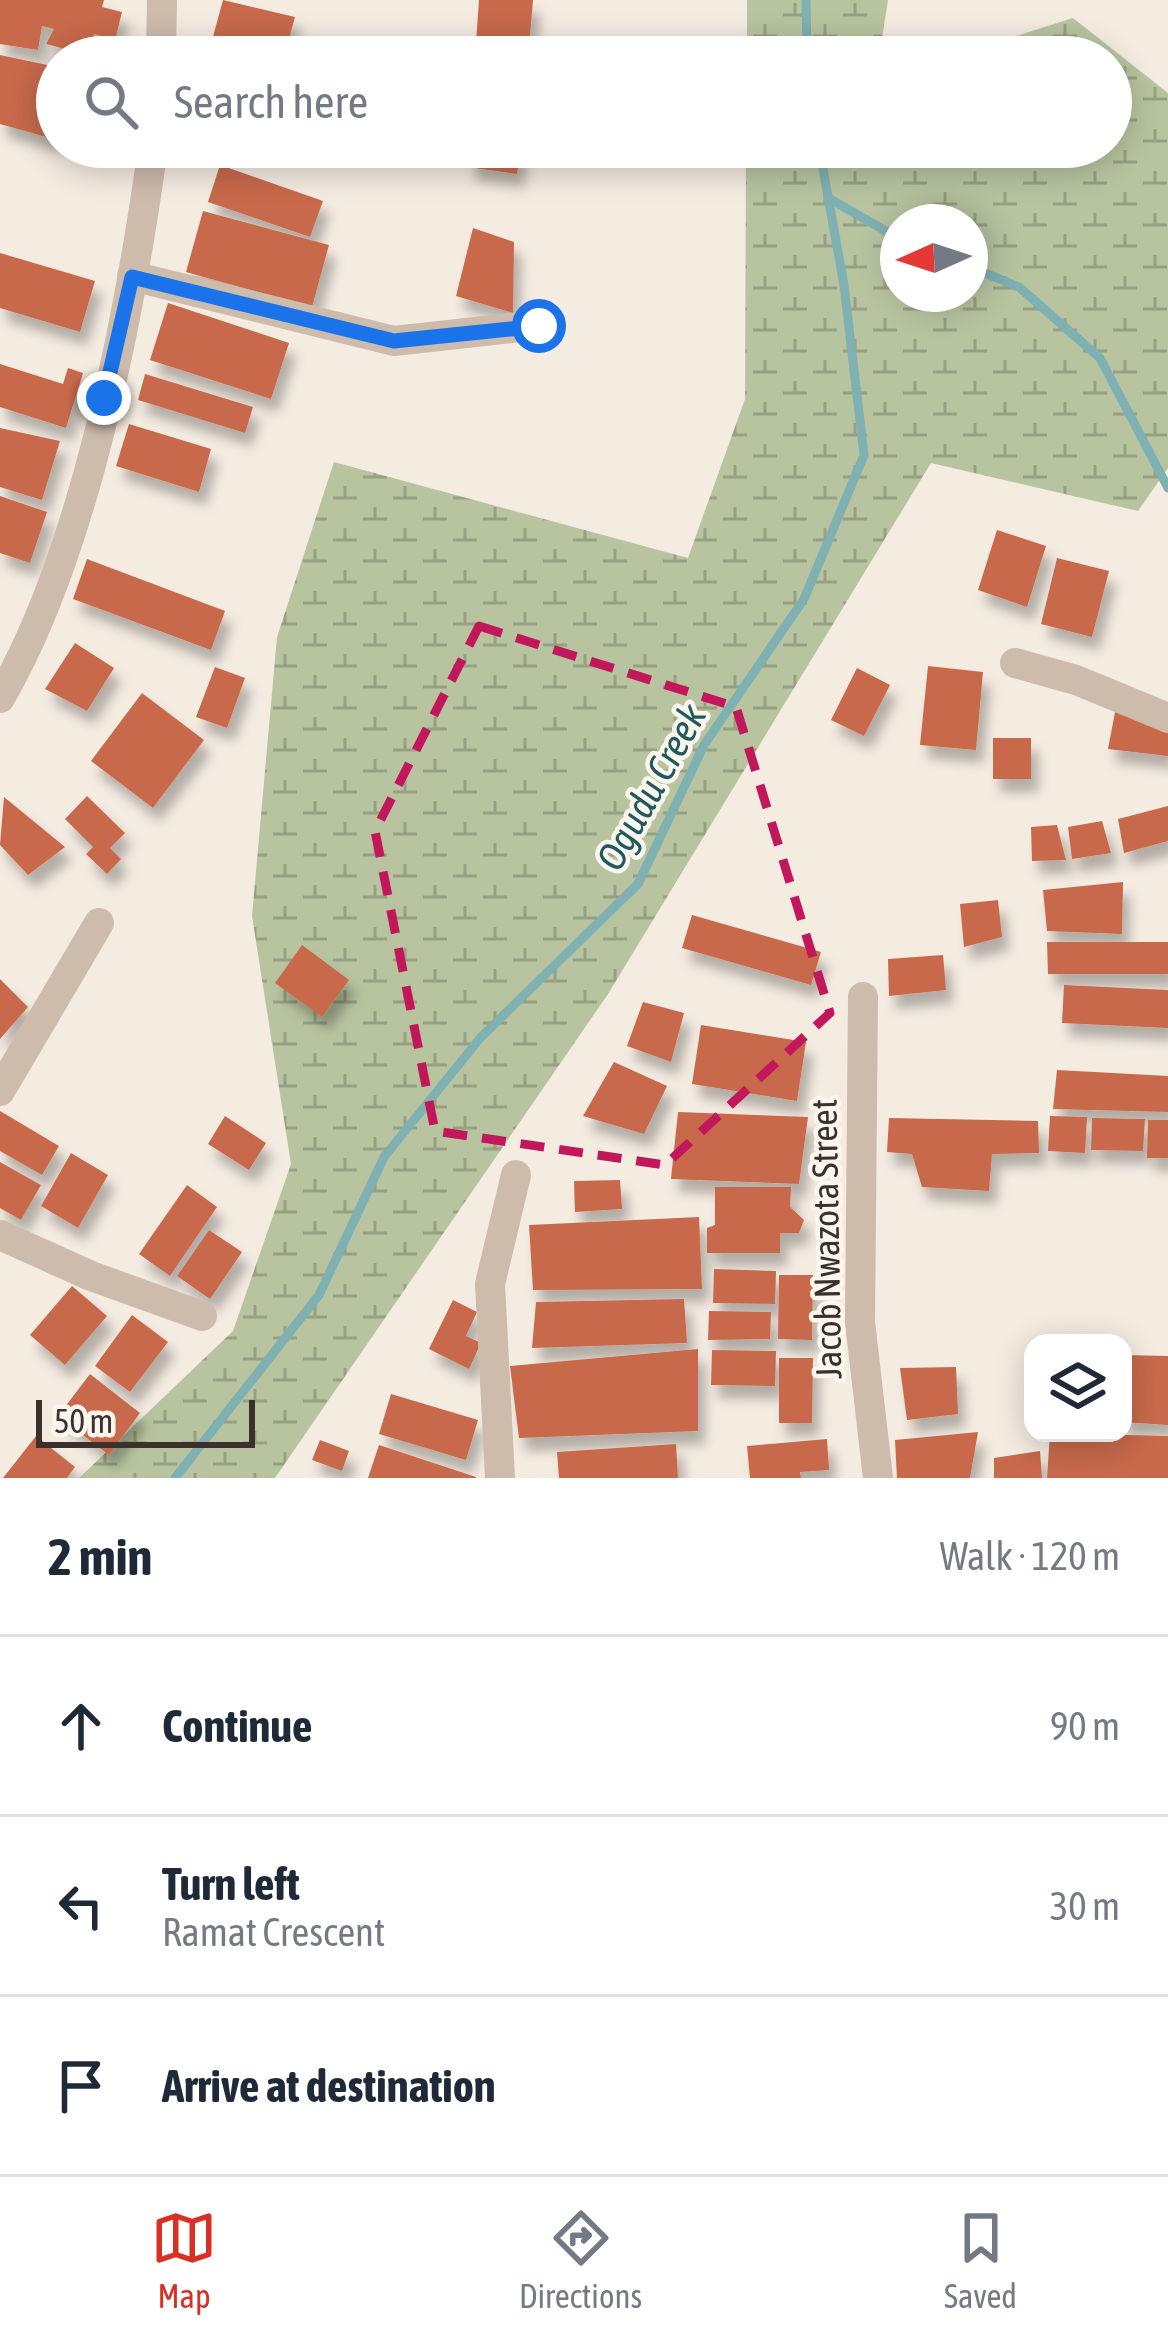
<!DOCTYPE html>
<html lang="en">
<head>
<meta charset="utf-8">
<style>
  body { margin:0; font-family:"Asap Condensed",sans-serif; background:#f2f2f3; color:#1f2937 }
  .controls { position:absolute; right:36px; bottom:36px; display:grid; overflow:hidden; border-radius:24px; box-shadow:0 6px 30px #0003 }
  .controls button { width:108px; height:108px; display:grid; place-items:center; padding:0; border:0; border-bottom:3px solid #e0e1e3; background:#fff; color:#1f2937; font:60px sans-serif }
  .compass { position:absolute; left:880px; top:204px; width:108px; height:108px; border-radius:50%; background:#fff; box-shadow:0 6px 30px #0003; rotate:267deg }
  .scale { position:absolute; left:36px; bottom:30px; width:219px; box-sizing:border-box; padding-left:12px; border:6px solid #3b302b; border-top:0; font-size:33px; line-height:42px; white-space:nowrap; color:#3b302b; -webkit-text-stroke:9px #fbf5ee; paint-order:stroke }
  .stop { position:absolute; width:36px; height:36px; margin:-27px; border:9px solid #1a73e8; border-radius:50%; background:#fff }
  .stop.end { background:#1a73e8; border-color:#fff; box-shadow:0 3px 12px #0008 }
  .list { margin:0; padding:0; list-style:none }
  h2 { display:flex; justify-content:space-between; align-items:center; height:156px; margin:0; padding:0 48px; font-size:51px }
  h2 small { font-size:39px; font-weight:400; color:#747a83 }
  .list li { display:grid; grid-template-columns:78px 1fr auto; gap:36px; align-items:center; box-sizing:border-box; height:180px; padding:0 48px; border-top:3px solid #e0e1e3 }
  .list b { display:block; font-size:45px; white-space:nowrap }
  .list p { margin:0; font-size:39px; white-space:nowrap; color:#747a83 }
  .list em { font-size:39px; font-style:normal; color:#747a83 }
  .icon { flex:none; width:66px; height:66px; fill:none; stroke:currentColor; stroke-width:2; stroke-linecap:round; stroke-linejoin:round }
  .map { position:relative; flex:none; width:1168px; height:1478px; overflow:hidden }
  .search { position:absolute; background:#fff; box-shadow:0 6px 30px #0003; left:36px; right:36px; top:36px; height:132px; display:flex; align-items:center; gap:30px; box-sizing:border-box; padding:0 42px; border-radius:66px; color:#747a83; font-size:45px }
  .sheet { height:696px; background:#fff }
  nav { display:flex; justify-content:space-around; align-items:center; box-sizing:border-box; height:168px; border-top:3px solid #e0e1e3; background:#fff; font-size:33px; color:#747a83 }
  nav a { display:grid; justify-items:center; gap:6px }
  nav .on { color:#d93025 }
  .map>svg:first-child { display:block }
  .wetland { fill:url(#wetland-marsh); fill-rule:evenodd }
  .lines { fill:none; stroke-linecap:round; stroke-linejoin:round }
  .stream { stroke:#7fb0b2; stroke-width:9 }
  .building { fill:#c8694b; filter:url(#shadow) }
  .street { stroke:#cdbbac; stroke-width:30 }
  .route { stroke:#1a73e8; stroke-width:15 }
  .marked { fill:none; stroke:#c2185b; stroke-width:9; stroke-dasharray:24 15; stroke-linejoin:round }
  .labels { text-anchor:middle; stroke-width:9; stroke-linejoin:round; paint-order:stroke }
  .street-label { font-size:36px; fill:#3b302b; stroke:#fbf5ee }
  .water-label { font-size:39px; font-style:italic; fill:#1f5a5e; stroke:#fbf5ee }
</style>
</head>
<body>
<div class="map">
<svg width="1168" height="1478" viewBox="0 0 1168 1478">
  <defs>
    <pattern id="wetland-marsh" width="20" height="14" patternUnits="userSpaceOnUse" patternTransform="scale(3)"><rect width="20" height="14" fill="#b8c4a0"/><path d="M1 5h8M5 5V1M11 12h8M15 12V8" fill="none" stroke="#97a083"/></pattern>
    <filter id="shadow"><feDropShadow dx="7" dy="13" stdDeviation="6" flood-color="#0004"/></filter>
  </defs>
  <rect width="100%" height="100%" fill="#f4ebe1"/>
  <g class="wetland">
    <polygon points="747,0 888,0 879,57 747,57"/>
    <path d="M1073,18L1168,93V468L1138,511L931,463L608,994L275,1478H79L233,1331L291,1164L252,916L277,637L334,462L688,558L745,399L746,147H1111V57H949ZM898,222H970V294H898Z"/>
  </g>
  <g class="lines">
    <g class="stream">
      <polyline points="806,0 807,57"/>
      <polyline points="830,199 898,238"/>
      <polyline points="970,267 1019,287 1100,358 1168,488"/>
      <polyline points="175,1478 319,1295 384,1157 481,1037 638,884 704,745 804,599 864,455 844,285 819,147"/>
    </g>
  </g>
  <g class="building">
    <polygon points="0,0 104,0 102,7 122,12 115,40 94,34 89,55 46,44 54,29 42,26 38,50 0,44"/>
    <polygon points="223,0 295,17 284,57 208,55"/>
    <polygon points="479,0 533,0 529,48 476,43"/>
    <polygon points="0,55 57,67 57,140 0,124"/>
    <polygon points="470,147 521,147 517,174 468,167"/>
    <polygon points="220,165 323,201 310,237 208,202"/>
    <polygon points="203,211 329,245 312,307 186,272"/>
    <polygon points="473,228 514,242 513,313 456,296"/>
    <polygon points="0,253 95,281 80,332 0,308"/>
    <polygon points="168,303 289,343 271,399 150,360"/>
    <polygon points="0,364 63,384 68,368 83,373 66,428 0,407"/>
    <polygon points="145,374 253,407 245,433 138,400"/>
    <polygon points="129,424 211,449 199,492 116,466"/>
    <polygon points="0,428 60,441 42,500 0,487"/>
    <polygon points="0,496 47,512 30,563 0,553"/>
    <polygon points="997,530 1046,546 1027,607 978,590"/>
    <polygon points="1057,558 1109,571 1092,637 1041,624"/>
    <polygon points="87,559 225,611 211,650 73,599"/>
    <polygon points="75,643 114,668 87,711 45,689"/>
    <polygon points="928,666 983,672 976,750 920,745"/>
    <polygon points="215,667 245,678 227,728 196,717"/>
    <polygon points="857,668 890,685 864,736 831,720"/>
    <polygon points="142,693 204,740 153,808 91,761"/>
    <polygon points="1116,707 1168,729 1168,756 1108,749"/>
    <rect x="993" y="738" width="38" height="41"/>
    <polygon points="87,796 125,833 110,848 121,859 107,874 86,854 93,847 65,819"/>
    <polygon points="4,797 65,847 28,875 0,845"/>
    <polygon points="1168,806 1168,841 1124,853 1118,819"/>
    <polygon points="1102,821 1111,853 1072,859 1068,827"/>
    <polygon points="1057,825 1066,860 1032,861 1031,827"/>
    <polygon points="1123,882 1122,934 1047,931 1043,890"/>
    <polygon points="998,900 1002,937 964,947 960,904"/>
    <polygon points="692,915 821,952 811,985 682,948"/>
    <polygon points="1047,942 1168,942 1168,974 1048,974"/>
    <polygon points="302,945 349,980 322,1017 275,983"/>
    <polygon points="943,955 946,990 889,996 888,959"/>
    <polygon points="0,979 28,1007 0,1039"/>
    <polygon points="1064,985 1168,990 1168,1028 1062,1023"/>
    <polygon points="643,1002 684,1013 671,1062 627,1046"/>
    <polygon points="701,1025 806,1042 797,1101 692,1084"/>
    <polygon points="614,1062 667,1086 644,1134 583,1116"/>
    <polygon points="1057,1070 1168,1076 1168,1112 1053,1109"/>
    <polygon points="0,1111 59,1146 42,1175 0,1151"/>
    <polygon points="678,1112 808,1117 799,1184 671,1179"/>
    <polygon points="225,1116 266,1143 249,1170 208,1144"/>
    <polygon points="1050,1116 1087,1117 1085,1153 1048,1151"/>
    <polygon points="889,1118 1038,1121 1039,1153 992,1154 989,1191 922,1187 912,1154 887,1152"/>
    <polygon points="1092,1118 1145,1119 1143,1151 1091,1150"/>
    <polygon points="1148,1120 1168,1120 1168,1158 1147,1158"/>
    <polygon points="71,1153 108,1175 78,1228 41,1206"/>
    <polygon points="0,1162 41,1185 21,1220 0,1208"/>
    <polygon points="620,1180 622,1209 575,1212 574,1181"/>
    <polygon points="187,1185 217,1207 170,1276 139,1254"/>
    <polygon points="715,1187 791,1187 790,1207 804,1220 799,1233 780,1233 780,1253 707,1253 707,1228 715,1225"/>
    <polygon points="699,1217 702,1289 533,1290 529,1225"/>
    <polygon points="209,1230 242,1252 210,1299 177,1276"/>
    <polygon points="714,1269 776,1271 775,1304 713,1303"/>
    <polygon points="779,1275 813,1275 812,1340 778,1339"/>
    <polygon points="72,1286 107,1316 65,1365 30,1335"/>
    <polygon points="684,1299 687,1343 532,1348 536,1302"/>
    <polygon points="453,1300 477,1312 466,1336 481,1343 469,1369 429,1349"/>
    <polygon points="709,1311 771,1312 770,1339 708,1340"/>
    <polygon points="132,1315 168,1342 130,1392 95,1366"/>
    <polygon points="698,1349 698,1431 519,1438 510,1366"/>
    <polygon points="712,1350 776,1351 775,1386 711,1385"/>
    <polygon points="1123,1355 1168,1356 1168,1425 1123,1422"/>
    <polygon points="779,1358 813,1358 812,1423 779,1423"/>
    <polygon points="956,1367 958,1414 907,1420 900,1368"/>
    <polygon points="90,1374 140,1413 109,1455 58,1416"/>
    <polygon points="391,1394 478,1420 466,1460 379,1434"/>
    <polygon points="978,1432 970,1478 897,1478 895,1440"/>
    <polygon points="1050,1433 1168,1436 1168,1478 1047,1478"/>
    <polygon points="36,1436 75,1467 67,1478 3,1478"/>
    <polygon points="827,1439 829,1470 800,1472 801,1478 750,1478 747,1446"/>
    <polygon points="320,1440 349,1451 342,1471 312,1460"/>
    <polygon points="676,1444 678,1478 559,1478 557,1452"/>
    <polygon points="379,1445 476,1477 476,1478 368,1478"/>
    <polygon points="1040,1451 1042,1478 994,1478 994,1458"/>
  </g>
  <g class="lines">
    <g class="street">
      <polyline points="161,57 162,0"/>
      <polyline points="132,276 394,341 539,325"/>
      <polyline points="1015,663 1076,680 1168,718"/>
      <path d="M0,698C85,552 130,315 153,147"/>
      <polyline points="863,997 860,1322 878,1478"/>
      <polyline points="0,1091 99,923"/>
      <polyline points="0,1235 91,1276 202,1316"/>
      <polyline points="500,1478 490,1284 516,1175"/>
    </g>
  </g>
  <g class="lines">
    <polyline class="route" points="104,398 132,277 394,341 539,326"/>
  </g>
  <path class="marked" d="M479,626L736,707L830,1013L665,1165L435,1131L375,831Z"/>
  <g class="labels">
    <g class="street-label">
      <text transform="translate(826 1239) rotate(-91)" y="13">Jacob Nwazota Street</text>
    </g>
    <g class="water-label">
      <text transform="translate(651 787) rotate(-61)" y="14">Ogudu Creek</text>
    </g>
  </g>
</svg>
<div class="controls">
<button><svg class="icon" aria-label="layers" viewBox="0 0 24 24"><path d="M12 4l9 5-9 5-9-5zM3 14l9 5 9-5"/></svg></button>
</div>
<svg class="compass" viewBox="-18 -18 36 36"><path d="M0-13l5 13h-10z" fill="#e53935"/><path d="M0 13l5-13h-10z" fill="#747a83"/></svg>
<div class="scale">50 m</div>
<div class="stop" style="left:539px;top:326px"></div>
<div class="stop end" style="left:104px;top:398px"></div>
<div class="search"><svg class="icon" aria-label="search" viewBox="0 0 24 24"><circle cx="10" cy="10" r="6"/><path d="M15 15l6 6"/></svg>Search here</div>
</div>
<section class="sheet">
<h2>2 min<small>Walk · 120 m</small></h2>
<ul class="list">
<li><svg class="icon" aria-label="ahead" viewBox="0 0 24 24"><path d="M12 20V5M6 11l6-6 6 6"/></svg><div><b>Continue</b></div><em>90 m</em></li>
<li><svg class="icon" aria-label="left" viewBox="0 0 24 24"><path d="M17 20v-9H6M10 6l-5 5 5 5"/></svg><div><b>Turn left</b><p>Ramat Crescent</p></div><em>30 m</em></li>
<li><svg class="icon" aria-label="arrive" viewBox="0 0 24 24"><path d="M6 21V4h12l-3 4 3 4H6"/></svg><div><b>Arrive at destination</b></div></li>
</ul>
</section>
<nav>
<a class="on"><svg class="icon" aria-label="map" viewBox="0 0 24 24"><path d="M3 6l6-2 6 2 6-2v14l-6 2-6-2-6 2zM9 4v14M15 6v14"/></svg>Map</a>
<a><svg class="icon" aria-label="directions" viewBox="0 0 24 24"><path d="M12 3l9 9-9 9-9-9zM9 14v-3h6M13 9l2 2-2 2"/></svg>Directions</a>
<a><svg class="icon" aria-label="saved" viewBox="0 0 24 24"><path d="M7 4h10v16l-5-4-5 4z"/></svg>Saved</a>
</nav>
</body>
</html>
